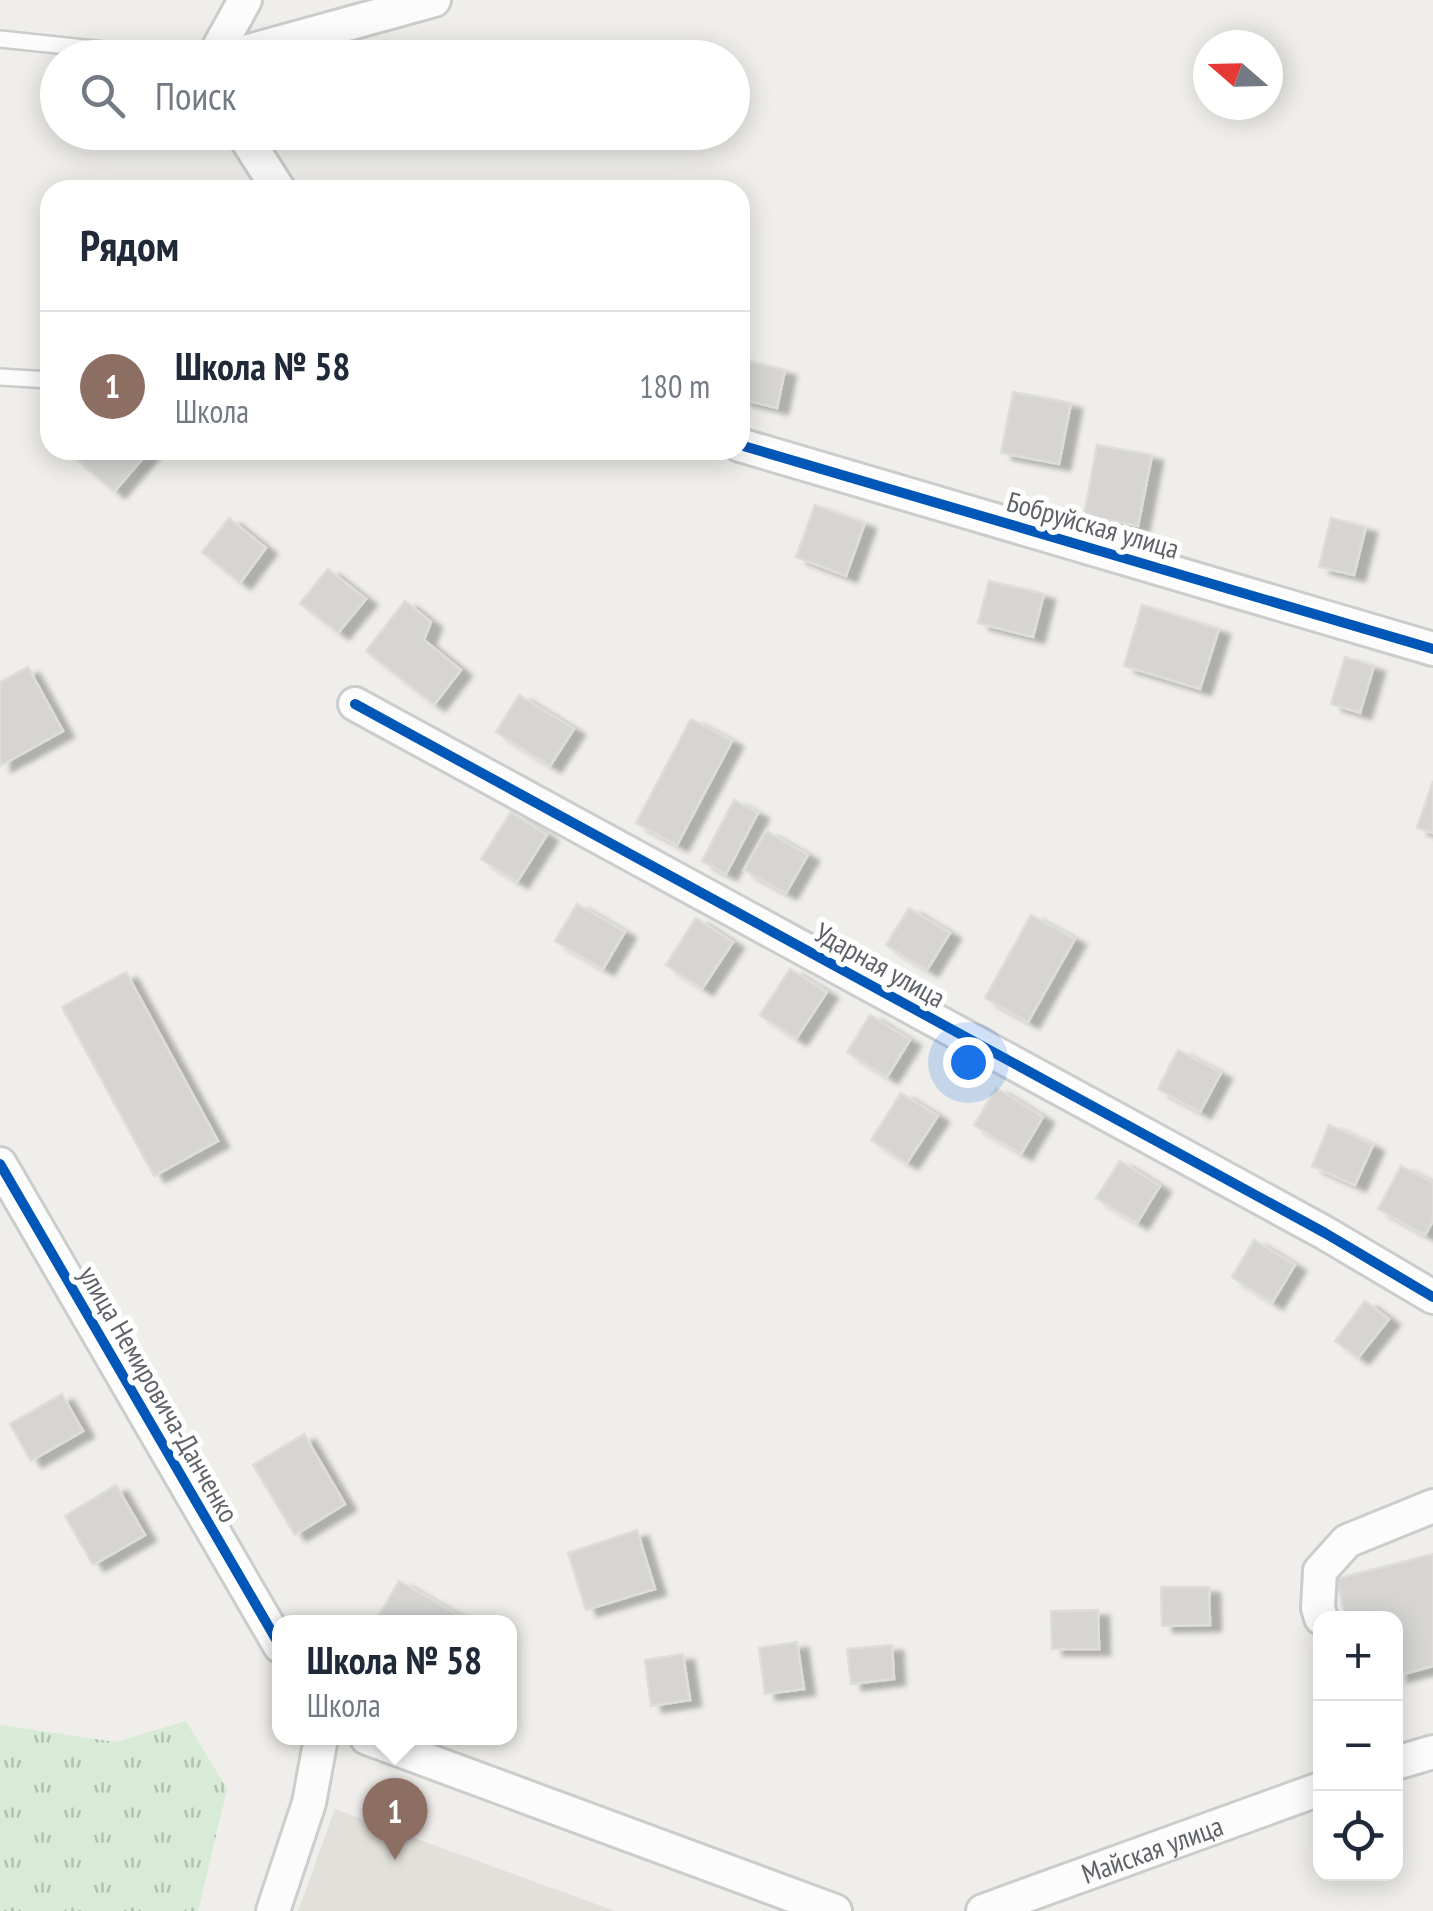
<!DOCTYPE html>
<html lang="ru">
<head>
<meta charset="utf-8">
<style>
  body { margin:0; font-family:"PT Sans Narrow",sans-serif; background:#f2f2f3; color:#1f2937 }
  .controls { position:absolute; right:30px; bottom:30px; display:grid; overflow:hidden; border-radius:20px; box-shadow:0 5px 25px #0003 }
  .controls button { width:90px; height:90px; display:grid; place-items:center; padding:0; border:0; border-bottom:2px solid #e0e1e3; background:#fff; color:#1f2937; font:50px sans-serif }
  .compass { position:absolute; left:1193px; top:30px; width:90px; height:90px; border-radius:50%; background:#fff; box-shadow:0 5px 25px #0003; rotate:290deg }
  .you { position:absolute; left:968px; top:1062px; width:35px; height:35px; margin:-25px; border:8px solid #fff; border-radius:50%; background:#1a73e8; box-shadow:0 0 0 15px #1a73e833 }
  .badge { display:grid; place-items:center; width:65px; height:65px; border-radius:50%; background:#919496; color:#fff; font-size:32px; font-weight:700 }
  .pin { position:absolute; translate:-50% -82px; filter:drop-shadow(0 2px 5px #0008) }
  .pin::after { content:''; position:absolute; top:52px; width:35px; height:30px; background:inherit; clip-path:polygon(0 0,100% 0,50% 100%) }
  .popup { position:absolute; left:272px; top:1615px; width:245px; height:130px; box-sizing:border-box; display:grid; place-content:center; border-radius:20px; background:#fff; filter:drop-shadow(0 2px 8px #0005); font-size:32px; white-space:nowrap; color:#747a83 }
  .popup b { font-size:38px; color:#1f2937 }
  .popup::after { content:''; position:absolute; left:50%; top:100%; margin-left:-20px; border:20px solid transparent; border-top-color:#fff }
  .list { margin:0; padding:0; list-style:none }
  h2 { display:flex; justify-content:space-between; align-items:center; height:130px; margin:0; padding:0 40px; font-size:42px }
  h2 small { font-size:32px; font-weight:400; color:#747a83 }
  .list li { display:grid; grid-template-columns:65px 1fr auto; gap:30px; align-items:center; box-sizing:border-box; height:150px; padding:0 40px; border-top:2px solid #e0e1e3 }
  .list b { display:block; font-size:38px; white-space:nowrap }
  .list p { margin:0; font-size:32px; white-space:nowrap; color:#747a83 }
  .list em { font-size:32px; font-style:normal; color:#747a83 }
  .icon { flex:none; width:55px; height:55px; fill:none; stroke:currentColor; stroke-width:2; stroke-linecap:round; stroke-linejoin:round }
  .map { position:relative; flex:none; width:1433px; height:1911px; overflow:hidden }
  .search { position:absolute; background:#fff; box-shadow:0 5px 25px #0003; left:40px; top:40px; width:710px; height:110px; display:flex; align-items:center; gap:25px; box-sizing:border-box; padding:0 35px; border-radius:55px; color:#747a83; font-size:38px }
  .panel { position:absolute; background:#fff; box-shadow:0 5px 25px #0003; left:40px; top:180px; width:710px; height:280px; border-radius:30px }
  .map>svg:first-child { display:block }
  .education { fill:#e2e0da }
  .park { fill:url(#park-tufts) }
  .building { fill:#d6d5d3; stroke:#deddd9; stroke-width:2.5; filter:url(#shadow) }
  .lines { fill:none; stroke-linecap:round; stroke-linejoin:round }
  .service-casing { stroke:#cbcccc; stroke-width:20 }
  .minor-casing { stroke:#cbcccc; stroke-width:38 }
  .service { stroke:#fdfcfc; stroke-width:15 }
  .minor { stroke:#fdfcfc; stroke-width:32 }
  .cycleway-casing { stroke:#fff; stroke-width:16 }
  .cycleway { stroke:#0057b8; stroke-width:10 }
  .labels { text-anchor:middle; stroke-width:10; stroke-linejoin:round; paint-order:stroke }
  .street-label { font-size:28px; fill:#5f6368; stroke:#fff }
</style>
</head>
<body>
<div class="map">
<svg width="1433" height="1911" viewBox="0 0 1433 1911">
  <defs>
    <pattern id="park-tufts" width="24" height="20" patternUnits="userSpaceOnUse" patternTransform="scale(2.5)"><rect width="24" height="20" fill="#d8ebd6"/><path d="M3 7l-1-3M5 7V3M7 7l1-3M15 17l-1-3M17 17v-4M19 17l1-3" fill="none" stroke="#b2c2b1"/></pattern>
    <filter id="shadow"><feDropShadow dx="11" dy="6" stdDeviation="2.5" flood-color="#0004"/></filter>
  </defs>
  <rect width="100%" height="100%" fill="#efeeea"/>
  <polygon class="education" points="335,1809 615,1911 298,1911"/>
  <polygon class="park" points="186,1721 227,1789 198,1911 0,1911 0,1725 116,1742"/>
  <g class="building">
    <polygon points="740,359 785,370 777,408 740,399"/>
    <polygon points="1013,392 1071,403 1059,464 1001,453"/>
    <polygon points="1097,445 1152,455 1138,526 1084,515"/>
    <polygon points="66,450 150,450 114,492"/>
    <polygon points="815,505 865,523 846,576 796,557"/>
    <polygon points="229,518 266,548 240,583 202,552"/>
    <polygon points="1331,518 1366,527 1354,575 1319,567"/>
    <polygon points="328,569 366,599 338,633 300,603"/>
    <polygon points="989,581 1044,594 1033,637 978,623"/>
    <polygon points="405,601 431,622 424,640 461,670 434,705 366,651"/>
    <polygon points="1142,605 1219,629 1200,689 1124,666"/>
    <polygon points="1345,657 1374,666 1360,713 1331,704"/>
    <polygon points="28,667 63,731 0,766 0,682"/>
    <polygon points="519,695 574,729 550,766 496,732"/>
    <polygon points="691,719 732,741 677,845 636,823"/>
    <polygon points="1433,781 1433,833 1417,828"/>
    <polygon points="734,800 758,813 726,874 702,861"/>
    <polygon points="511,812 547,835 517,882 481,859"/>
    <polygon points="766,831 808,855 786,893 744,870"/>
    <polygon points="577,904 625,932 603,969 555,941"/>
    <polygon points="909,908 950,933 927,970 886,945"/>
    <polygon points="1031,915 1075,939 1028,1022 985,998"/>
    <polygon points="696,918 733,942 702,989 666,965"/>
    <polygon points="790,969 827,992 796,1039 760,1015"/>
    <polygon points="126,972 218,1141 154,1176 62,1007"/>
    <polygon points="870,1015 910,1040 887,1077 847,1052"/>
    <polygon points="1178,1050 1221,1073 1200,1112 1158,1089"/>
    <polygon points="996,1088 1043,1117 1021,1154 974,1125"/>
    <polygon points="901,1093 938,1116 907,1163 871,1140"/>
    <polygon points="1329,1125 1373,1145 1355,1185 1312,1166"/>
    <polygon points="1120,1161 1160,1186 1137,1223 1096,1198"/>
    <polygon points="1401,1166 1433,1183 1433,1221 1425,1235 1378,1209"/>
    <polygon points="1254,1240 1295,1265 1272,1303 1232,1277"/>
    <polygon points="1365,1301 1389,1319 1358,1358 1335,1341"/>
    <polygon points="62,1394 83,1431 31,1461 10,1424"/>
    <polygon points="304,1434 345,1504 295,1535 253,1465"/>
    <polygon points="116,1485 145,1535 93,1565 65,1516"/>
    <polygon points="637,1530 655,1589 586,1610 568,1553"/>
    <polygon points="1433,1554 1433,1666 1396,1676 1396,1618 1346,1618 1336,1579"/>
    <polygon points="399,1581 460,1616 456,1622 375,1622"/>
    <polygon points="1161,1587 1209,1587 1210,1625 1162,1626"/>
    <polygon points="1098,1610 1099,1649 1052,1649 1051,1611"/>
    <polygon points="797,1642 804,1689 765,1694 759,1648"/>
    <polygon points="892,1645 894,1679 851,1684 847,1649"/>
    <polygon points="683,1654 690,1700 651,1706 645,1660"/>
  </g>
  <g class="lines">
    <defs>
      <g id="service">
        <polyline points="0,39 179,58"/>
        <polyline points="0,377 50,380"/>
      </g>
      <g id="minor">
        <polyline points="213,58 245,0"/>
        <polyline points="224,58 434,0"/>
        <polyline points="242,132 279,190"/>
        <polyline points="740,445 1433,649"/>
        <polyline points="355,704 1325,1233 1433,1297"/>
        <polyline points="0,1164 280,1646"/>
        <polyline points="1321,1618 1318,1608 1320,1571 1347,1541 1433,1506"/>
        <polyline points="367,1738 835,1911"/>
        <polyline points="1396,1763 1433,1752"/>
        <polyline points="273,1911 309,1803 321,1738"/>
        <path id="s1" d="M983,1911L1320,1789"/>
      </g>
    </defs>
    <use href="#service" class="service-casing"/>
    <use href="#minor" class="minor-casing"/>
    <use href="#service" class="service"/>
    <use href="#minor" class="minor"/>
    <defs>
      <g id="cycleway">
        <polyline points="740,445 1433,649"/>
        <polyline points="355,704 1325,1233 1433,1297"/>
        <polyline points="0,1164 280,1646"/>
      </g>
    </defs>
    <use href="#cycleway" class="cycleway-casing"/>
    <use href="#cycleway" class="cycleway"/>
  </g>
  <g class="labels">
    <g class="street-label">
      <text transform="translate(1093 525) rotate(16)" y="10">Бобруйская улица</text>
      <text transform="translate(880 965) rotate(29)" y="10">Ударная улица</text>
      <text transform="translate(159 1394) rotate(60)" y="10">улица Немировича-Данченко</text>
      <text dy="10" stroke="none"><textPath href="#s1" startOffset="180">Майская улица</textPath></text>
    </g>
  </g>
</svg>
<div class="controls">
<button>+</button>
<button>−</button>
<button><svg class="icon" aria-label="locate" viewBox="0 0 24 24"><circle cx="12" cy="12" r="6"/><path d="M12 2v4M12 18v4M2 12h4M18 12h4"/></svg></button>
</div>
<svg class="compass" viewBox="-18 -18 36 36"><path d="M0-13l5 13h-10z" fill="#e53935"/><path d="M0 13l5-13h-10z" fill="#747a83"/></svg>
<div class="you"></div>
<div class="pin badge" style="left:395px;top:1860px;background:#8d6e63">1</div>
<div class="popup"><b>Школа № 58</b>Школа</div>
<div class="search"><svg class="icon" aria-label="search" viewBox="0 0 24 24"><circle cx="10" cy="10" r="6"/><path d="M15 15l6 6"/></svg>Поиск</div>
<section class="panel">
<h2>Рядом<small></small></h2>
<ul class="list">
<li><span class="badge" style="background:#8d6e63">1</span><div><b>Школа № 58</b><p>Школа</p></div><em>180 m</em></li>
</ul>
</section>
</div>
</body>
</html>
